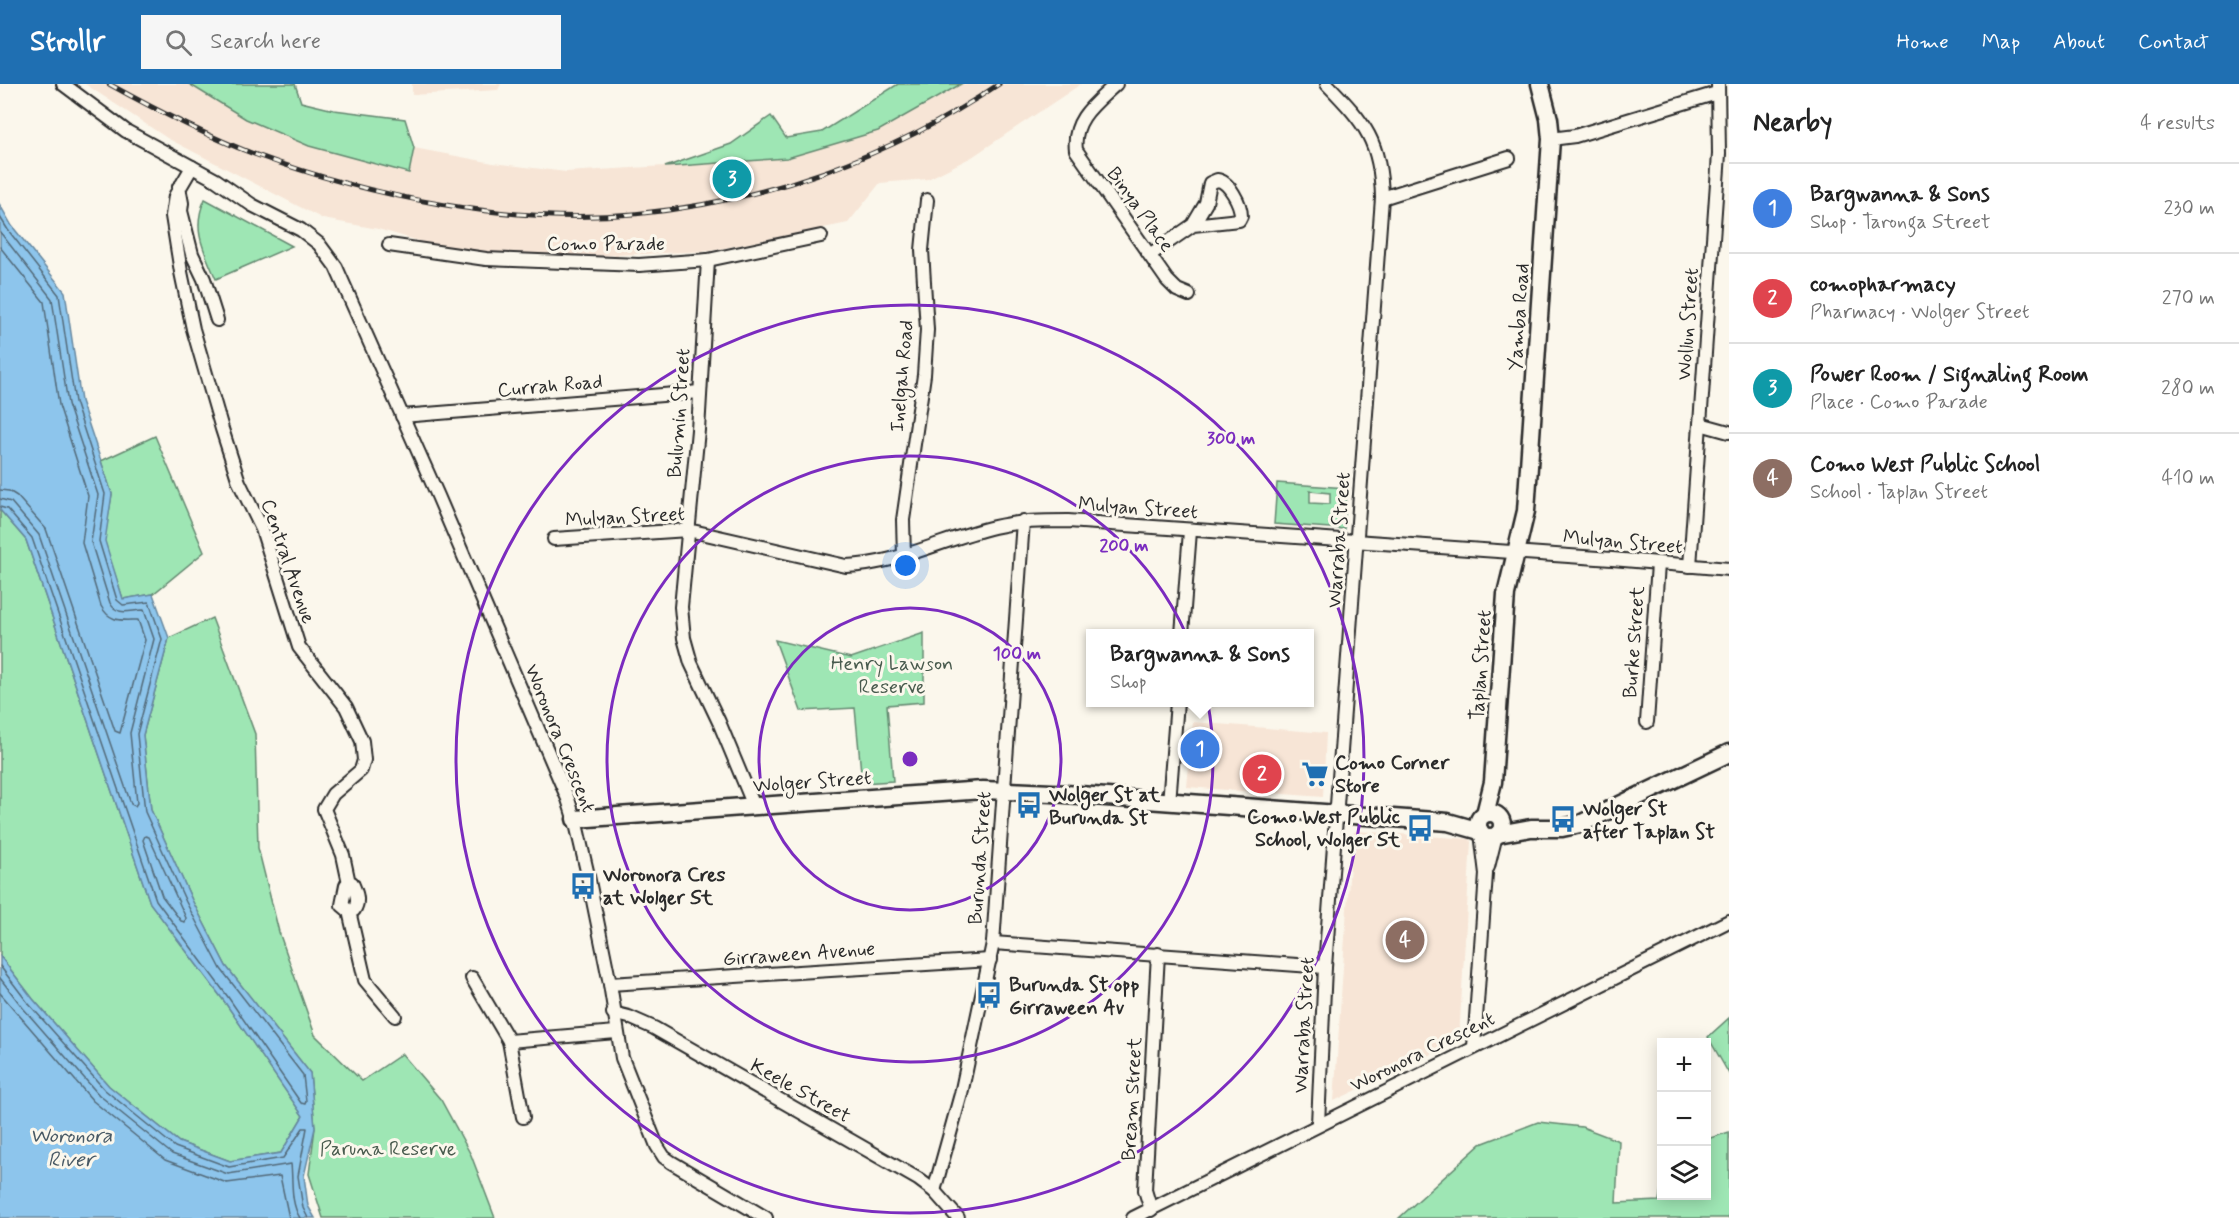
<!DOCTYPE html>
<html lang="en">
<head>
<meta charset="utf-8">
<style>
  body { margin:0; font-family:Mynerve,sans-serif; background:#f6f6f6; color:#222 }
  .controls { position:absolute; right:18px; bottom:18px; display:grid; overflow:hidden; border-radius:0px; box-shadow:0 3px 15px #0003 }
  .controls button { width:54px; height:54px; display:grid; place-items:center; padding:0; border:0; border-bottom:2px solid #e0e0e0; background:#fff; color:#222; font:30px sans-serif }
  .you { position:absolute; left:906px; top:482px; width:21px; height:21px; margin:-15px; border:4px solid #fff; border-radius:50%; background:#1a73e8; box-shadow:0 0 0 9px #1a73e833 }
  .badge { display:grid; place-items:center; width:39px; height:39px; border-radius:50%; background:#1f6fb2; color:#fff; font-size:20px; font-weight:700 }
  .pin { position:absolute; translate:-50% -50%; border:3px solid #fff; box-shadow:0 2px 6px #0006 }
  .popup { position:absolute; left:1086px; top:545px; width:228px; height:78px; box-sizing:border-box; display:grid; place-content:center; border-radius:0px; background:#fff; filter:drop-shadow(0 2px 4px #0005); font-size:20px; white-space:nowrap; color:#767676 }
  .popup b { font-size:22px; color:#222 }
  .popup::after { content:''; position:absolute; left:50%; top:100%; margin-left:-12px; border:12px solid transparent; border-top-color:#fff }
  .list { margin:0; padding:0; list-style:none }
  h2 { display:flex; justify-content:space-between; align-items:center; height:78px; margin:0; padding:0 24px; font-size:26px }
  h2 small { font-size:20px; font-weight:400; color:#767676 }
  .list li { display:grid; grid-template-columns:39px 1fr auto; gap:18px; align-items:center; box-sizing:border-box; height:90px; padding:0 24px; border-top:2px solid #e0e0e0 }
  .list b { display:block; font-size:22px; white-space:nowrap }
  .list p { margin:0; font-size:20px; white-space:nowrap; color:#767676 }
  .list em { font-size:20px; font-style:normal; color:#767676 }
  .icon { flex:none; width:33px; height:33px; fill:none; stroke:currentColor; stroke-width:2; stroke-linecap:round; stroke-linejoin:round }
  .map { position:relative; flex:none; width:1729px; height:1134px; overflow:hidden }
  header { display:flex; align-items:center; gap:36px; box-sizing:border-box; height:84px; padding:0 30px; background:#1f6fb2; color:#fff }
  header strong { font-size:28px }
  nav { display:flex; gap:33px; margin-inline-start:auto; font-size:21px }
  .search { width:420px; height:54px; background:#f6f6f6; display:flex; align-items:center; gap:15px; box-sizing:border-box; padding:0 21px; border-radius:0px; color:#767676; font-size:22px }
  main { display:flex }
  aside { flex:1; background:#fff }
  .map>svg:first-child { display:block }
  .built { fill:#f7e5d6 }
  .green { fill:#9ee6b4; stroke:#648870; stroke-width:1.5; fill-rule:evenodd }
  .water { fill:#8dc5ec; stroke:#66879f; stroke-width:1.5 }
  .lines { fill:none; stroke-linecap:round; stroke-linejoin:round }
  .shore { stroke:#526978; stroke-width:1.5 }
  .street-casing { stroke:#2b2b2b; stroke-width:16 }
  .secondary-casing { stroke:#2b2b2b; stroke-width:21 }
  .street { stroke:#fbf7ec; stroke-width:12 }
  .secondary { stroke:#fbf7ec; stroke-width:16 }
  .rail-casing { stroke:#2b2b2b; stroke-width:5 }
  .rail { stroke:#fbf7ec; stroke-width:3; stroke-dasharray:9; stroke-linecap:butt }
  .ring { fill:none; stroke:#7b2cbf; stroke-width:3 }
  .labels { text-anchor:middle; stroke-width:6; stroke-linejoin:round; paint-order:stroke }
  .street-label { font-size:20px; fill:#2b2b2b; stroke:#fbf7ec }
  .park-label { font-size:20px; fill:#485a4d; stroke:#fbf7ec }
  .poi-label { font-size:20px; font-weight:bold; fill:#2b2b2b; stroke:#fbf7ec; text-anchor:start }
  .water-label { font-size:21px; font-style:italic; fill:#485965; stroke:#fbf7ec }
  .centre { fill:#7b2cbf; stroke:#fbf7ec; stroke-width:3 }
  .ring-label { font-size:18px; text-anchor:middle; font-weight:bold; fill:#7b2cbf; stroke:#fbf7ec; stroke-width:6; stroke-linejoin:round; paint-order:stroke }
</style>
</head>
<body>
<header>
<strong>Strollr</strong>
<div class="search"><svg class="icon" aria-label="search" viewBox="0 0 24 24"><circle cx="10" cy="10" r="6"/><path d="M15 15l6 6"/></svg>Search here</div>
<nav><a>Home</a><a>Map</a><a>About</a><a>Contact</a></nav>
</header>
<main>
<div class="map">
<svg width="1729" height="1134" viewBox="0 0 1729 1134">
  <rect width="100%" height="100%" fill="#fbf7ec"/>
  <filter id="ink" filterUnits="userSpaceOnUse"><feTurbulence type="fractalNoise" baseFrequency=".0167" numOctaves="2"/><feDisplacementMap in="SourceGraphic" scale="12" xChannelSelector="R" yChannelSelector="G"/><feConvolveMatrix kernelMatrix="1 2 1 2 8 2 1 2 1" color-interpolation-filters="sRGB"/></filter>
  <g filter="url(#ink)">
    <g class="built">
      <polygon points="85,0 295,0 301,18 334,26 405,35 414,64 493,79 566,88 665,82 731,60 771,32 786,54 822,49 898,0 1081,0 972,73 928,95 880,99 848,139 710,167 571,173 501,170 436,162 378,145 323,135 167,54"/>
      <polygon points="412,0 501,0 498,6 412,11"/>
      <polygon points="1193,638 1326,649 1323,713 1187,703"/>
      <polygon points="1356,747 1470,755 1471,758 1459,954 1455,959 1334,1017 1352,750"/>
    </g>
    <g class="green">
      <polygon points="189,0 295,0 301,18 334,26 405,35 414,64 409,89 309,62 246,35"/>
      <polygon points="898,0 961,0 878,47 787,74 665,83 731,60 771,32 786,54 822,48"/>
      <path d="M205,115L292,162L216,195C204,167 191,145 205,115Z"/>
      <polygon points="155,352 204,468 153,510 123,515 104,457 112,410 101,377"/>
      <path d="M1277,399L1347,404L1344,445L1274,440ZM1310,407L1330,409V420L1310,419Z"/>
      <polygon points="0,426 26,456 150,819 224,917 303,1032 281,1069 230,1077 179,1058 109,1002 33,915 0,872"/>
      <polygon points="212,534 255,650 258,764 279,848 315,951 362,997 402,970 441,1016 471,1071 495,1134 323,1134 309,1090 315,1044 310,989 226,882 192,816 151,726 143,651 169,554"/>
      <polygon points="924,549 924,618 887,621 893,697 862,699 855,624 801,627 775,556 851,574"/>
      <polygon points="1729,934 1729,990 1708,953"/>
      <polygon points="1538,1038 1582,1043 1619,1057 1616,1119 1659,1117 1661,1104 1662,1112 1706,1112 1707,1055 1729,1048 1729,1134 1399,1134 1481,1060"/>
    </g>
    <polygon class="water" points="0,121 12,142 65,208 81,317 112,410 105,457 123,515 153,510 169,554 143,651 151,726 192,816 226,882 310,989 315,1044 304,1092 308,1122 315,1134 0,1134 0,872 33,915 109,1002 179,1058 230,1077 281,1069 303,1032 224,917 150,819 26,456 0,426"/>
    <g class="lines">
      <g class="shore">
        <polyline points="0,133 8,146 59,211 75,318 105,410 99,457 117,516 123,521 149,518 162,555 137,650 145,728 186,818 221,885 303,991 306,1017 305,1020 301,1019 228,913 156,816 32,454 7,425 0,423"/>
        <path d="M0,148L52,215L68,320L98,411L91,458L110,519C118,533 130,526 144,526L154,555L130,649L137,719L135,722L131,720L39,451L11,418L0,415"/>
        <path d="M0,163L44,218L59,321L88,412L82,459L101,522C110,539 122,536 138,536L145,556L120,649L115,647L46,445L17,412L9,407L0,406"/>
        <polygon points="145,752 149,753 186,834 185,838 181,837 162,812 143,756"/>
        <polyline points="0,882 28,919 105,1006 175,1063 229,1083 283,1074 303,1044 307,1044 298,1092 303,1124 308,1134"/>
        <path d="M0,894L23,924L99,1011L172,1070L228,1090L291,1080C293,1098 290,1118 300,1134"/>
        <polyline points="0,909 93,1017 165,1076 227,1099 280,1092 289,1134"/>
      </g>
      <defs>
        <g id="street">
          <polyline points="63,0 126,47 216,96 252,121 301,146 319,160 336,183 438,412 568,715 577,744 587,787 610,900 622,974 657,1062 664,1073 671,1078 766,1134"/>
          <path d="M1116,0C1096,19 1072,35 1076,66L1167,196L1177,206L1189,211"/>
          <polyline points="1551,55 1575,52 1717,9"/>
          <path d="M192,83L175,112L172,132L181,188L193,245L222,345L239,398L262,445L299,563L346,623L362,657L364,676L361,686L333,710L324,725L343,771L349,799H352C356,808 360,817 354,826L349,827"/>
          <polyline points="179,103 182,119 181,127 192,170 204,195 217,236"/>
          <polyline points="1382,114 1509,74"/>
          <polyline points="389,161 486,175 639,181 708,176 821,152"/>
          <path d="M1151,170L1193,141L1206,119L1210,99L1217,96C1229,97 1241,120 1241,132L1239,136L1193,141"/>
          <polyline points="708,176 698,346 681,523 684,554 691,579 719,638 754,722"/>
          <polyline points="402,332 700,308"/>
          <polyline points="1700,340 1729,348"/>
          <path d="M554,455L688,446L846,482C898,480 943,455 994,443C1019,437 1043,437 1068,437L1612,475L1729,485"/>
          <polyline points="904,472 903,436 924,291 927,246 922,166 927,116"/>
          <polyline points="1690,482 1719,70 1718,0"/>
          <polyline points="1182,550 1190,447"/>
          <polyline points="1647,638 1658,480"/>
          <polyline points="1169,719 1177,618"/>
          <polyline points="1488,783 1496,751"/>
          <polyline points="349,799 346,801 342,821 349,827 365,896 395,932"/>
          <polyline points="993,859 1325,883"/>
          <polyline points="472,894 509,957 523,1033"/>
          <polyline points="610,900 990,876"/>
          <polyline points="613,929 629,933 654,944 918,1095 934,1107 958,1134"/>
          <polyline points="509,957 616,948"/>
          <polyline points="1474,963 1486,790 1481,749"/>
          <path d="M1318,1040L1325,883L1382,114C1381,58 1365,39 1327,0"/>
          <polyline points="934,1107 961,1010 993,859 1023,437"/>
          <polyline points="1151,1126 1145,1106 1158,870"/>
          <polyline points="1133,1134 1729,837"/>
        </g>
        <g id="secondary">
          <circle cx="1490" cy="741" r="12"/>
          <polyline points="1485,730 1493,698 1506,510 1526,427 1551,55 1549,35 1540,0"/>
          <polyline points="575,735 983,706 1052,709 1448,738 1480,747"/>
          <polyline points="1498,750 1531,744 1562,744 1580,740 1729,669"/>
        </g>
      </defs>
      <use href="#street" class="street-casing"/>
      <use href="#secondary" class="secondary-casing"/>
      <use href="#street" class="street"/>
      <use href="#secondary" class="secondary"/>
      <defs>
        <path id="rail" d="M109,0C156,26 204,51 254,70C371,113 509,141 634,130C764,118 891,73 999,0"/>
      </defs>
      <use href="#rail" class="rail-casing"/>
      <use href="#rail" class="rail"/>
    </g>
  </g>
  <g class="ring">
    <circle cx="910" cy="675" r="151"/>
    <circle cx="910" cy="675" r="303"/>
    <circle cx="910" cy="675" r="454"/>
  </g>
  <defs>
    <symbol id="supermarket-bare" viewBox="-9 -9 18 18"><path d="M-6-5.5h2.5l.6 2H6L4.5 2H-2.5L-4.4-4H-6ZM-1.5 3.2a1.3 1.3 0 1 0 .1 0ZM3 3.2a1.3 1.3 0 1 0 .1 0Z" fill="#1f6fb2" stroke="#fbf7ec" stroke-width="2.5" paint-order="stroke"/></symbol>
    <symbol id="bus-bare" viewBox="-9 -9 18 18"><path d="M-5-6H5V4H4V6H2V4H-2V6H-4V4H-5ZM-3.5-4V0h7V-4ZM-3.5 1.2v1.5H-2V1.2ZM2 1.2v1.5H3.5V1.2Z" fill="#1f6fb2" stroke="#fbf7ec" stroke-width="2.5" paint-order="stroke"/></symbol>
  </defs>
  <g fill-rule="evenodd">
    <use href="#supermarket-bare" x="1296" y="671" width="38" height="38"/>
    <use href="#bus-bare" x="1010" y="702" width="38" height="38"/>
    <use href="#bus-bare" x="1544" y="716" width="38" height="38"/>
    <use href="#bus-bare" x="1401" y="725" width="38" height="38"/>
    <use href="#bus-bare" x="564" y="783" width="38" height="38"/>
    <use href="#bus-bare" x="970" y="892" width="38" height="38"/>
  </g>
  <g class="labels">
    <g class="street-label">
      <text transform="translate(1141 125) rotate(54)" y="7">Binya Place</text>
      <text x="606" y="166">Como Parade</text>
      <text transform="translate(1518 233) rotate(-86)" y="7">Yamba Road</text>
      <text transform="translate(1687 240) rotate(-86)" y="7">Wollun Street</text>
      <text transform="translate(901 292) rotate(-85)" y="7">Inelgah Road</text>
      <text transform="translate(550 301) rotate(-5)" y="7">Currah Road</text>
      <text transform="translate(678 329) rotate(-86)" y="7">Bulumin Street</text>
      <text transform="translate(1138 423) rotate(4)" y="7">Mulyan Street</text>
      <text transform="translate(625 432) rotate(-3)" y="7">Mulyan Street</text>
      <text transform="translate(1338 456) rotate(-86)" y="7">Warraba Street</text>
      <text transform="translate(1623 457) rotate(5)" y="7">Mulyan Street</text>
      <text transform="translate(289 477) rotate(71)" y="7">Central Avenue</text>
      <text transform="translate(1633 558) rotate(-86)" y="7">Burke Street</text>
      <text transform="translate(1480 581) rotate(-86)" y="7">Taplan Street</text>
      <text transform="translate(561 654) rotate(68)" y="7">Woronora Crescent</text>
      <text transform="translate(812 697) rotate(-4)" y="7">Wolger Street</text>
      <text transform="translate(979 774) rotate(-86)" y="7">Burunda Street</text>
      <text transform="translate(799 869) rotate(-4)" y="7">Girraween Avenue</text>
      <text transform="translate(1303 941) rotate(-87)" y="7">Warraba Street</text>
      <text transform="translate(1422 967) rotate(-26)" y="7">Woronora Crescent</text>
      <text transform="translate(801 1006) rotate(29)" y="7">Keele Street</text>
      <text transform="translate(1131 1015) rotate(-87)" y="7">Bream Street</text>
    </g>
    <g class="park-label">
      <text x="892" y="586">Henry Lawson<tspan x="892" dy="23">Reserve</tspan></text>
      <text x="388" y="1071">Paruna Reserve</text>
    </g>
    <g class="poi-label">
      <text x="1335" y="685">Como Corner<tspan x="1335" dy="23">Store</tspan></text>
      <text x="1049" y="717">Wolger St at<tspan x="1049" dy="23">Burunda St</tspan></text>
      <text x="1583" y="731">Wolger St<tspan x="1583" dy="23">after Taplan St</tspan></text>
      <text x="1400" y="739" text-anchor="end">Como West Public<tspan x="1400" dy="23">School, Wolger St</tspan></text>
      <text x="603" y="797">Woronora Cres<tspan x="603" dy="23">at Wolger St</tspan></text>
      <text x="1009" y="907">Burunda St opp<tspan x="1009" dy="23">Girraween Av</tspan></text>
    </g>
    <g class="water-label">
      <text x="71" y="1058">Woronora<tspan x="71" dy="24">River</tspan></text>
    </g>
  </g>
  <circle cx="910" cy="675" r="9" class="centre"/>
  <g class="ring-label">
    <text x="1231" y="360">300 m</text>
    <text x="1124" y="467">200 m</text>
    <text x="1017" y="575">100 m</text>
  </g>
</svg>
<div class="controls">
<button>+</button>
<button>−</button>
<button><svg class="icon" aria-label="layers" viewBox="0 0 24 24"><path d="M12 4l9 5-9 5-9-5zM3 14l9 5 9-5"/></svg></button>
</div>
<div class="you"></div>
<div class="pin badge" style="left:1200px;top:665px;background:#3f7fe0">1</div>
<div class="popup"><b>Bargwanna &amp; Sons</b>Shop</div>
<div class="pin badge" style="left:1262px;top:690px;background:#e0444e">2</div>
<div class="pin badge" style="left:732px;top:95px;background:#0f9aa8">3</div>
<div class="pin badge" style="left:1405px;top:856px;background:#8d6e63">4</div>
</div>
<aside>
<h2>Nearby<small>4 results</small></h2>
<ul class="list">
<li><span class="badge" style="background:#3f7fe0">1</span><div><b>Bargwanna &amp; Sons</b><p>Shop · Taronga Street</p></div><em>230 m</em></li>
<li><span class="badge" style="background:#e0444e">2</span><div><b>comopharmacy</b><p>Pharmacy · Wolger Street</p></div><em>270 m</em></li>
<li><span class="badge" style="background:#0f9aa8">3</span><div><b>Power Room / Signaling Room</b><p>Place · Como Parade</p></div><em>280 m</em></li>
<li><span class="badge" style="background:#8d6e63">4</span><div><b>Como West Public School</b><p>School · Taplan Street</p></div><em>410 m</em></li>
</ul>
</aside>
</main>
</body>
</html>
